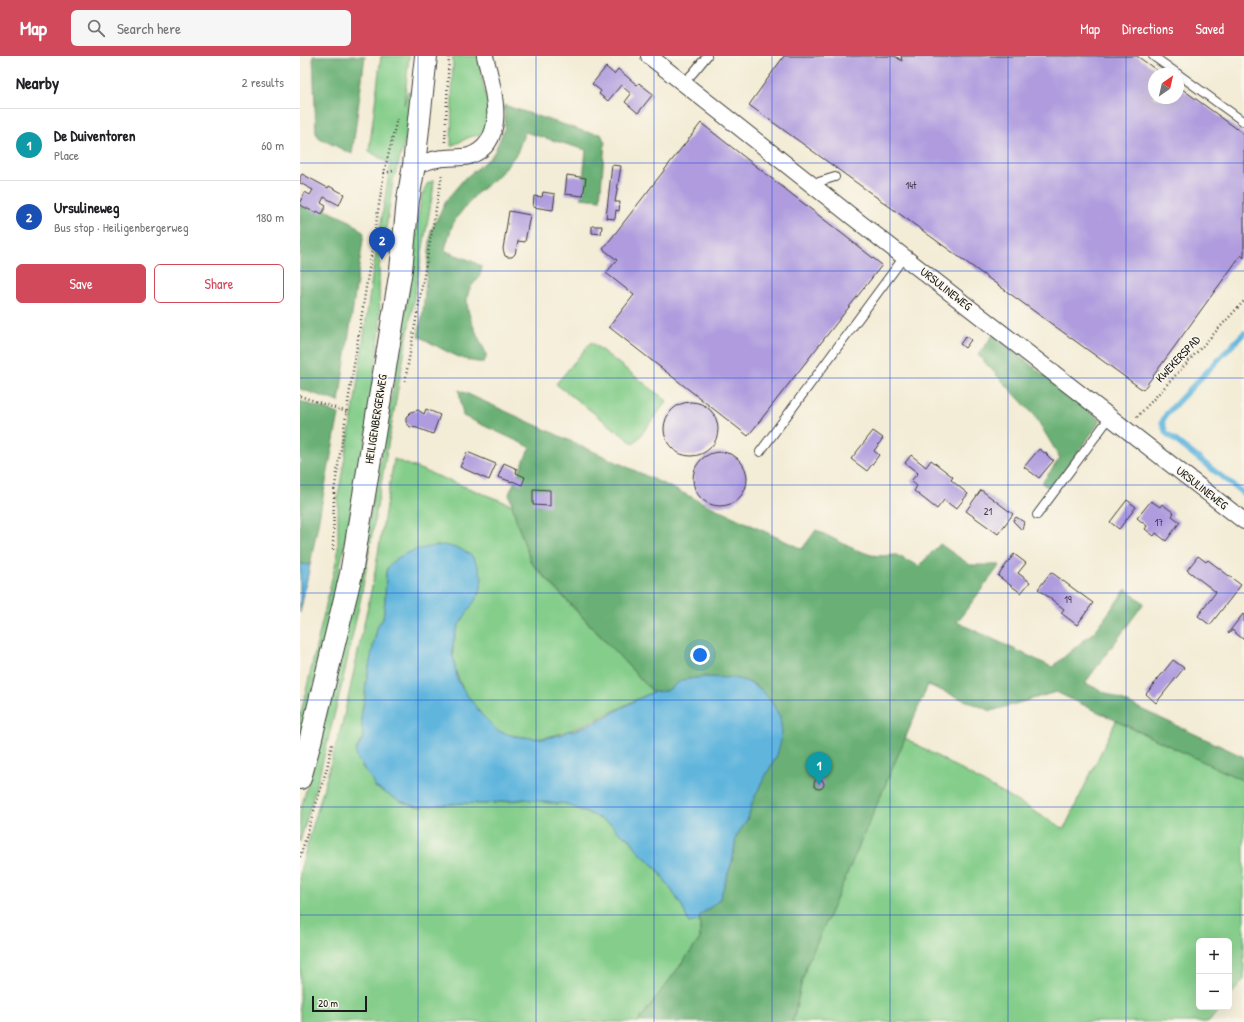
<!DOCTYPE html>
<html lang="en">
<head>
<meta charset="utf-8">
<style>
  body { margin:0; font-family:"Patrick Hand",sans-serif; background:#f6f6f6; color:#202124 }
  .controls { position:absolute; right:12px; bottom:12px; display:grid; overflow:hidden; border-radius:6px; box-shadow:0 4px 16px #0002 }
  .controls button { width:36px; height:36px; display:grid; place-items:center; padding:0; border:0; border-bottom:1px solid #e0e0e0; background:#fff; color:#202124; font:20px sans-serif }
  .compass { position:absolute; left:848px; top:12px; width:36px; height:36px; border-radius:50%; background:#fff; box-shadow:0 4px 16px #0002; rotate:34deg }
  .scale { position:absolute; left:12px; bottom:10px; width:55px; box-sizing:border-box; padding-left:4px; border:2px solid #1c1c1c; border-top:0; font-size:11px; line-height:14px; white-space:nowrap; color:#1c1c1c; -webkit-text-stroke:3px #fbf7ec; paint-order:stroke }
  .you { position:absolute; left:400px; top:599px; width:14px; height:14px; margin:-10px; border:3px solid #fff; border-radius:50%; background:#1a73e8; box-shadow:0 0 0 6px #1a73e833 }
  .badge { display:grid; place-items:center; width:26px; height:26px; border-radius:50%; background:#d1495b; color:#fff; font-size:13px; font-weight:700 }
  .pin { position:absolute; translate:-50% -33px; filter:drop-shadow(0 1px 2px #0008) }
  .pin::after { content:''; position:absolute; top:21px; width:14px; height:12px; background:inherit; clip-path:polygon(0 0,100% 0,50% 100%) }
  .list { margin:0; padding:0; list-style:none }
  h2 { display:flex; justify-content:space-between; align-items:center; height:52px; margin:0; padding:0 16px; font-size:17px }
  h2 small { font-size:13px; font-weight:400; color:#757577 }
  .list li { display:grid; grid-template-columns:26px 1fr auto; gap:12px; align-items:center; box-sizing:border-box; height:72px; padding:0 16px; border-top:1px solid #e0e0e0 }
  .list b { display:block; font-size:15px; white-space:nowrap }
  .list p { margin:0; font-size:13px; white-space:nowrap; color:#757577 }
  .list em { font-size:13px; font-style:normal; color:#757577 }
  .actions { display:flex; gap:8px; padding:12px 16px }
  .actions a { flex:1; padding:9px 0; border:1px solid #d1495b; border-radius:6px; text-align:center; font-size:14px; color:#d1495b }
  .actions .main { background:#d1495b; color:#fff }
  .icon { flex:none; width:22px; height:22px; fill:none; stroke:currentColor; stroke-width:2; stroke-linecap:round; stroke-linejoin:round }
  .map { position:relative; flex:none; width:944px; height:966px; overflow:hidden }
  header { display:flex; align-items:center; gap:24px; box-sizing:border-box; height:56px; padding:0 20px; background:#d1495b; color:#fff }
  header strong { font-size:19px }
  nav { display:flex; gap:22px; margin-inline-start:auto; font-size:14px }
  .search { width:280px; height:36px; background:#f6f6f6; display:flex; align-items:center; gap:10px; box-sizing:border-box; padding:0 14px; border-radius:6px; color:#757577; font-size:15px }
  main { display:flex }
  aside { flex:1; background:#fff }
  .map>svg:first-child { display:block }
  .green { fill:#84cd8a; stroke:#507453 }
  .forest { fill:#6bb076; stroke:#446649 }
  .water { fill:#61b5dd; stroke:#3e687c }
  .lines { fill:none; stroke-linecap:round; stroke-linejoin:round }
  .stream { stroke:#61b5dd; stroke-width:5.5 }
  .building { fill:#af9bde }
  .service-casing { stroke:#3c3b38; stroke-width:10 }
  .minor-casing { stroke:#3c3b38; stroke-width:18 }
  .secondary-casing { stroke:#3c3b38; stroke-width:24 }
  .path { stroke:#3c3b38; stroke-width:2.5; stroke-dasharray:1 3; stroke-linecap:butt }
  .service { stroke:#fff; stroke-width:8 }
  .minor { stroke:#fff; stroke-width:16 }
  .secondary { stroke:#fff; stroke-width:22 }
  .grid { fill:none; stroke:#1d4ed8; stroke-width:1; stroke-opacity:0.55 }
  .labels { text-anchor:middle; stroke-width:3; stroke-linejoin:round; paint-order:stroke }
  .number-label { font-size:10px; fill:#413c4c }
  .street-label { font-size:12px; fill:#1c1c1c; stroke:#fbf7ec }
</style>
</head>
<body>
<header>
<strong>Map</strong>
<div class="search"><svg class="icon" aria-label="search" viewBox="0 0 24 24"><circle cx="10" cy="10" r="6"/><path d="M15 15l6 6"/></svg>Search here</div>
<nav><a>Map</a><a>Directions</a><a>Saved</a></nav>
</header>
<main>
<aside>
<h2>Nearby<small>2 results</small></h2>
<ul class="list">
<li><span class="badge" style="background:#0f9aa8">1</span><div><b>De Duiventoren</b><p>Place</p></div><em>60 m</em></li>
<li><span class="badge" style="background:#1a4fb4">2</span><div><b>Ursulineweg</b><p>Bus stop · Heiligenbergerweg</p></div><em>180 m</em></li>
</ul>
<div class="actions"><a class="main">Save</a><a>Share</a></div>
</aside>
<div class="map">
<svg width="944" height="966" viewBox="0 0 944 966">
  <rect width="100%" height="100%" fill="#fbf7ec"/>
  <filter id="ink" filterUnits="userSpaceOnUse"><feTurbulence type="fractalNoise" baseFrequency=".025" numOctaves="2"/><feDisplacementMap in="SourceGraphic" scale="8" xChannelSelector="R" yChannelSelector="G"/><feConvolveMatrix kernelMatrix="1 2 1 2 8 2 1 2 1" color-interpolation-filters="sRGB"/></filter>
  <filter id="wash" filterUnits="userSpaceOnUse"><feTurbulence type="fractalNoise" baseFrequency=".012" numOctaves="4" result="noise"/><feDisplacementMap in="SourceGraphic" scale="16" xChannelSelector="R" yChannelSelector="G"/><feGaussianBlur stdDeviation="0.9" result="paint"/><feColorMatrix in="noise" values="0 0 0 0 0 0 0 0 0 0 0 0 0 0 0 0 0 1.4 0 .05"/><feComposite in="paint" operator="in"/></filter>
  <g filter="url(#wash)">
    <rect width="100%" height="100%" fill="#f3ecd6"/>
    <g class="green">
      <polygon points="81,0 109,0 104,49 108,35 113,37 106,82 93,125 84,187 79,211 80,273 65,388 27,574 0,682 0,661 38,497 38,440 55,344 72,221 91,106 88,107 69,95"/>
      <path d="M153,0H178C180,10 182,21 184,32C188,51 192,59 182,78L170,81L151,90Z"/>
      <polygon points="134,124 133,135 61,541 41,632 18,724 0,786 0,756 17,694 63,496 99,301 121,142 127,128"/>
      <polygon points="291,286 367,345 334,388 256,328"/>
      <path d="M94,403L212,449L231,507L353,636C331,645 310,658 288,667C281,670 276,673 268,675C260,677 251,681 242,682C236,683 230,682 224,681C216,680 205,679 198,675C188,669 180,657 173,648C158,629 149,605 155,580C162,547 199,539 171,499L109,496L95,504L87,512L86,516L85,546L83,563L78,569L74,586L66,626L65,641L62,654L63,681L56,694L61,709L72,724L75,731L107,748L119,751L163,747L184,748L230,743L257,748L260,747L267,748L282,755L295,760L311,768L319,777L330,783L339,796L358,814L382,850L389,867L400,864V883L338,966H0V815L42,668L50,633L74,521Z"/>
      <polygon points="816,665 944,725 944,923 929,941 929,885 899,885 899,951 921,951 909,966 492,966 494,961 501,929 507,908 532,853 605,682 727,751 764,773"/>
    </g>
    <g class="forest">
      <polygon points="13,0 65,0 52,98 19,82 16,77"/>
      <path d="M204,49L286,76L301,78L305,87L300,144L281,142L286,94L225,76L217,97L207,110L196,122L176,138L157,161L152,170L145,193L146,195C159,201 171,203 182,211C181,225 170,227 168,238C163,254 179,282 186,297V302L184,306C164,308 136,289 118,280L123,255L131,175L147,143L164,123L190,102L195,95L205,71Z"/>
      <polygon points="0,142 52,166 64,177 39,346 0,333"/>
      <polygon points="693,279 801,364 768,410 750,433 742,427 760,402 735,360 678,299"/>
      <polygon points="159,334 323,409 502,493 516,474 554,493 571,499 583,500 596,499 619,510 640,488 670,509 700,509 657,566 752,611 795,575 826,533 844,547 785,627 944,701 944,725 756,636 691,655 628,629 532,853 507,908 501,929 494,961 492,966 338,966 400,883 400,864 399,860 418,845 420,842 433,802 436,781 448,762 452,747 460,730 477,699 482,677 480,661 472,647 459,631 446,625 433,622 403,621 382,624 367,635 353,636 231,506 218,470 209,438 230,391 163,360"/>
      <polygon points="0,345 39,358 10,509 0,508"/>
    </g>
    <g class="water">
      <path d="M144,489L160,493L171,499L177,508L182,521L181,531L178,540L159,569L155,579L152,594L157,622L162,632L182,659L198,675L214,680L242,683L263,678L267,675H274L303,662L338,643L353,636L367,635L382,624L403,621L433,622L446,625L462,634L472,647L480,661L482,677L480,688L477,699L460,730L452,747L448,762L436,781L433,802L420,842L418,845L399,860L400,864L389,867L382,850L358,814L339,796L330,783L319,777L311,768L295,760L282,755L267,748L260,747L257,748L224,743L184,748L163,747L119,751L99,745L75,731L72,724L56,701V696L63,681L61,660L65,641L66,626L74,586L78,569L83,563L85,546L86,516C93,496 125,491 144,489Z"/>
      <polygon points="0,508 10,509 0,557"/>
    </g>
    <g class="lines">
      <polyline class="stream" points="944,277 867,357 862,366 866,377 944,438"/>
    </g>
    <g id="blocks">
      <g class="building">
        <polygon points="484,0 595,0 602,5 601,0 837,0 862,18 854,18 854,42 878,42 878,30 944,78 944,202 941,199 843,334 449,49"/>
        <polygon points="306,11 314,18 318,13 337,29 339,27 353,38 338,57 325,46 331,38 321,29 308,45 299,38 301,35 292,28"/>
        <polygon points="401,67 582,209 448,380 309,271 334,239 306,217 317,204 303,193"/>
        <polygon points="312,109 321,110 315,146 320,146 319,155 316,154 315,163 306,162"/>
        <polygon points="2,118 28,132 29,130 44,138 39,149 24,141 21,147 26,150 22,158 17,155 16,157 0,149 0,146 5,136 10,139 13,134 0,127 0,121"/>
        <polygon points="267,119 286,122 283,140 265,138"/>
        <polygon points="243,136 255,138 253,154 233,151 234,140 242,141"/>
        <polygon points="209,155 230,159 225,186 218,185 215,198 212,201 208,201 205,200 203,193"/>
        <polygon points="292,170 302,170 301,178 292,177"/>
        <polygon points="666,280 671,284 665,292 660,288"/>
        <circle cx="391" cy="373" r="27"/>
        <polygon points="126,353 140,359 133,378 117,372 110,371 106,366 106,361 111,356 118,354 124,358"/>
        <polygon points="573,375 583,382 574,395 579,399 567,415 551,403"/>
        <polygon points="739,393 745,397 746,396 747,399 752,404 754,404 739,422 724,411"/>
        <polygon points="167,396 196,408 189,424 160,411"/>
        <circle cx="420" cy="423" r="27"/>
        <polygon points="611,399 626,411 631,404 653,421 651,424 668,438 656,453 644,444 637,453 614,435 617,430 611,425 618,417 605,407"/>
        <polygon points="204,407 217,413 216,417 225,421 222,429 212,425 212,426 198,421"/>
        <polygon points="233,433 250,434 250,450 233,449"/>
        <polygon points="681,434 713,458 698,478 666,455"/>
        <polygon points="827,444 836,451 819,473 810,466"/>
        <polygon points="851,445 860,451 862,448 874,457 872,460 880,466 866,485 856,477 854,480 845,473 847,470 837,462"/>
        <polygon points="716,461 724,466 722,474 713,465"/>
        <polygon points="714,498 726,507 718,517 730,526 721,537 698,520"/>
        <polygon points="898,500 906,506 908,504 941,529 910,569 898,560 916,536 887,514"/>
        <polygon points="751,516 793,547 777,569 761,557 764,553 738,533"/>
        <polygon points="943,558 944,559 944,584 932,574 929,578 928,577"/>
        <polygon points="873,604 884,612 856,647 846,638"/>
        <circle cx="519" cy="728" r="5"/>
      </g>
    </g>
  </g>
  <g filter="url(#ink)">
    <use href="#blocks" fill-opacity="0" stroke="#3c3b38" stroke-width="1"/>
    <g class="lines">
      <defs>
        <g id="service">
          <polyline points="853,0 878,18"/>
          <polyline points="878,18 944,66"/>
          <polyline points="383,27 393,17 407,0"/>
          <polyline points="512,128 535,121"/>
          <polyline points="460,396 604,201"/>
          <polyline points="737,459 810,361"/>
        </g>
        <g id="minor">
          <polyline points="349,0 559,166 944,465"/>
          <path d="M114,109C124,107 135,102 145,102C153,101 161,102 169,100C211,86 192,30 185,0"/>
        </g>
        <polyline id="secondary" points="0,722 10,686 51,518 101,214 108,144 114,109 126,0"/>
      </defs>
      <use href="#service" class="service-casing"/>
      <use href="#minor" class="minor-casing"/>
      <use href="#secondary" class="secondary-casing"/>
      <g class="path">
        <polyline points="145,86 149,0"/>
        <polyline points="84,117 93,115"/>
        <polyline points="105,325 142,119"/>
        <polyline points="0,340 47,356"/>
        <polyline points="837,361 944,245"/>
        <polyline points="33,494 34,436 84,117 97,63"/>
        <polyline points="0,801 27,712 32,688"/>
      </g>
      <use href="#service" class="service"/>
      <use href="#minor" class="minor"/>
      <use href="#secondary" class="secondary"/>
    </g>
  </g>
  <path class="grid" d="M118,0V966M236,0V966M354,0V966M472,0V966M590,0V966M708,0V966M826,0V966M0,107H944M0,215H944M0,322H944M0,429H944M0,537H944M0,644H944M0,751H944M0,859H944"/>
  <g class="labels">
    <g class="number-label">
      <text x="611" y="133">14t</text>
      <text x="688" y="459">21</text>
      <text x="859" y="470">17</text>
      <text x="768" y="547">19</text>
    </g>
    <g class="street-label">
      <text transform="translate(646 233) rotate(38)" y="4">URSULINEWEG</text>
      <text transform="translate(878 303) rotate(-47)" y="4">KWEKERSPAD</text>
      <text transform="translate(76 363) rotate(-81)" y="4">HEILIGENBERGERWEG</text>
      <text transform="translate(902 432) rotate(38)" y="4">URSULINEWEG</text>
    </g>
  </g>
</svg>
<div class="controls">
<button>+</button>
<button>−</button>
</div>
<svg class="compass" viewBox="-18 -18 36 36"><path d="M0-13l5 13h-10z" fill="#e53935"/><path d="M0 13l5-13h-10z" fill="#757577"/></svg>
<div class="scale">20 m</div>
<div class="you"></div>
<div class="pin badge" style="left:519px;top:729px;background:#0f9aa8">1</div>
<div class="pin badge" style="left:82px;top:204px;background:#1a4fb4">2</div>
</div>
</main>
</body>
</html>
